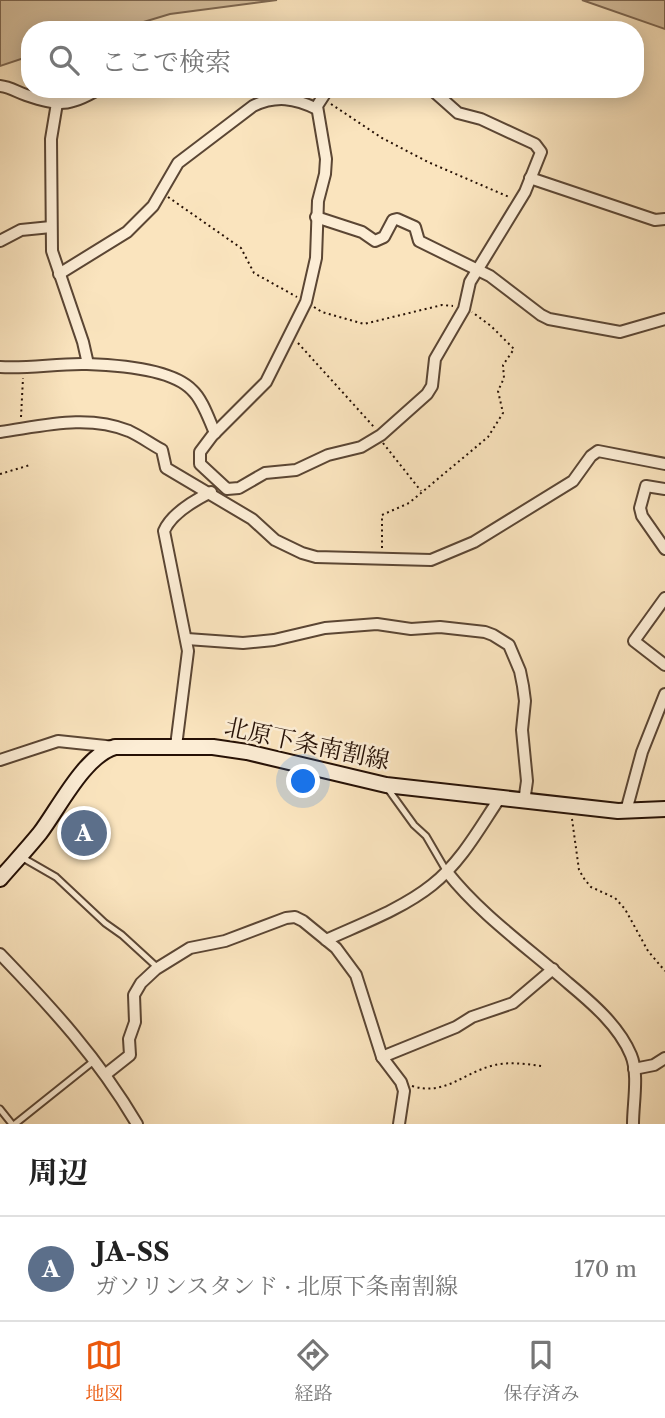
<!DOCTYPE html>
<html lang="ja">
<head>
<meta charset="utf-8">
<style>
  body { margin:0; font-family:"Libre Caslon Text","Noto Serif JP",serif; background:#f6f6f6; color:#222 }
  .you { position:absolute; left:304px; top:782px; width:24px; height:24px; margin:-18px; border:5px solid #fff; border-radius:50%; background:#1a73e8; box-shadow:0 0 0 10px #1a73e833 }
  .badge { display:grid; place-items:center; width:46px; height:46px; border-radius:50%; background:#ea580c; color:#fff; font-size:23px; font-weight:700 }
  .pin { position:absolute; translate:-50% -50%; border:4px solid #fff; box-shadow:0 2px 7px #0006 }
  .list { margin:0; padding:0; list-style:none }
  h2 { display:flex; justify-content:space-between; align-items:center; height:91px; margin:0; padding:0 28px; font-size:30px }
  h2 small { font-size:23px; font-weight:400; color:#767676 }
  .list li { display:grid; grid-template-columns:46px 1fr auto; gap:21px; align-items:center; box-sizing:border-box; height:105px; padding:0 28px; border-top:2px solid #e0e0e0 }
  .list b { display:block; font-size:26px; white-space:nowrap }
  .list p { margin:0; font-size:23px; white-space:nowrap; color:#767676 }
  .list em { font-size:23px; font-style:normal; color:#767676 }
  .icon { flex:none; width:38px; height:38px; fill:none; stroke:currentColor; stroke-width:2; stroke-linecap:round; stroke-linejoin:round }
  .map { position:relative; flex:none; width:665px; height:1124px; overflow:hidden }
  .search { position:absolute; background:#fff; box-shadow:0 4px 18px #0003; left:21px; right:21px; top:21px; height:77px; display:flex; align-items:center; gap:18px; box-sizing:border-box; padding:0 24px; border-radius:28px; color:#767676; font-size:26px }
  .sheet { height:196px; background:#fff }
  nav { display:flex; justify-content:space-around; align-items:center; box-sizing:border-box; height:98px; border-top:2px solid #e0e0e0; background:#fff; font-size:19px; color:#767676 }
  nav a { display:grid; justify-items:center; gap:4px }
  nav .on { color:#ea580c }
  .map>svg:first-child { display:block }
  .green { fill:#d6c09f; stroke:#7e6852; stroke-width:2 }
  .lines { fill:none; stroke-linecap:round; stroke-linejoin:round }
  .lane-casing { stroke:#5b4634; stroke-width:9 }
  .street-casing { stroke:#5b4634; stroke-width:14 }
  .secondary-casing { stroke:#261106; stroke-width:18 }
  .path { stroke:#261106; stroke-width:2; stroke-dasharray:2 3.5; stroke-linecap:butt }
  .lane { stroke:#fcedd5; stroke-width:5 }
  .street { stroke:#fcedd5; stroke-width:10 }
  .secondary { stroke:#fcedd5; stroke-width:14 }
  .labels { text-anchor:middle; stroke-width:5; stroke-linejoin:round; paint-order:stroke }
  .street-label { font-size:24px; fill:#261106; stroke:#fcedd5 }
</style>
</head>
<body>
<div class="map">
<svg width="665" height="1124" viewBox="0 0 665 1124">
  <rect width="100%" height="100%" fill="#fae4be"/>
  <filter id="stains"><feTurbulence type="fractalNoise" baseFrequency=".00286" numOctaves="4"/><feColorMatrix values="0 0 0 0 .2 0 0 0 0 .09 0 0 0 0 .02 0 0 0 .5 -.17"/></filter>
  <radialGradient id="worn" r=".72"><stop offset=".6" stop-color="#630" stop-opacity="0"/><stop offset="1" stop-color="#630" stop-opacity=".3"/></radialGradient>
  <g class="green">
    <polygon points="0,0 277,0 170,14 117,30 30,30 30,56 0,66"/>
    <polygon points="582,0 665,0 665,29"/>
  </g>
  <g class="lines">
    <defs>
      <g id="lane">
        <polyline points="388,789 414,825 426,836 447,872"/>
        <polyline points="23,858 56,877 105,923 122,935 158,968"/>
        <polyline points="0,1109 12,1124"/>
        <polyline points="15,1124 95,1060"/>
      </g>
      <g id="street">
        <path d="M0,86C10,87 17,92 26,95C59,106 69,107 99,89"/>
        <polyline points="328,89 317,106 326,159 325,174 318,201 316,258 306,302 266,382 212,436 200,452 200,464 227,489 239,488 265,473 296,470 328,455 361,447 381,435 427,394 432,386 435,359 464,309 470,282 525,192 541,152 535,144 481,119 458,113 431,89"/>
        <polyline points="57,103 51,139 52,251 83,342 88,364"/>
        <polyline points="530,178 655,220 665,219"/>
        <polyline points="316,217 362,232 375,241 384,237 393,220 397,219 415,227 419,241 490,276 541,315 549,319 620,332 665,319"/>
        <polyline points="0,241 21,230 51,227"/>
        <path d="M59,274L127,232L153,206L178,163L253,106C276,95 295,98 317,109"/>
        <path d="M0,367C29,369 58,363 87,364C116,365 172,369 192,390C203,400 209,420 215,433"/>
        <path d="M0,432C43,426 87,414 129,431C140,436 151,444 162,450L166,468L252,519L275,540L302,553L316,557L431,560L474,542L573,481L591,456L598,451L665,464"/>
        <polyline points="665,489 646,486 640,508 642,516 665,549"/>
        <polyline points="665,598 634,641 665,665"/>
        <polyline points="187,639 243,643 274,640 325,628 377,624 411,629 440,627 485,632 493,635 509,645 520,671 523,686 525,701 522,730 527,781 524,802"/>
        <path d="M176,746L188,651L164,531C171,514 195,500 211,492"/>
        <polyline points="0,760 58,741 115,747"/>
        <polyline points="626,811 642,752 665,694"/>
        <path d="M447,872C481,915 527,947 568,983C592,1003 619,1026 631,1055C639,1074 633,1103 633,1124"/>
        <path d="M326,940C361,924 402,909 432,885C461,862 479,829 499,799"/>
        <path d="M0,954C53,1009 98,1058 137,1124"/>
        <polyline points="382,1057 456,1027 472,1017 513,1003 553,969"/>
        <polyline points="634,1069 654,1065 665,1058"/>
        <polyline points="106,1074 130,1055 129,1039 135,1022 134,995 141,983 156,969 190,948 225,941 286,918 295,917 303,921 336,948 356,975 382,1057 401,1082 404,1091 399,1124"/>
      </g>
      <path id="secondary" d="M0,879C13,864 27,849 40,833C59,808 84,756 115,747H213L247,752L386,785L618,811L665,809"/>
    </defs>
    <use href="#lane" class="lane-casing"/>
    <use href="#street" class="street-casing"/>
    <use href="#secondary" class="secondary-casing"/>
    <g class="path">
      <polyline points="331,104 382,138 428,162 509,197"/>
      <polyline points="168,197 241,248 254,273 297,297"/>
      <polyline points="314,307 322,312 364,324 442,305 453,306"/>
      <polyline points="298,343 374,427"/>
      <polyline points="21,417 23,378"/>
      <polyline points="383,443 421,491"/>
      <polyline points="0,474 30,465"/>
      <polyline points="382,548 382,515 409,503 488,437 503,413 498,391 504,378 503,365 514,349 491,326 472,312"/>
      <polyline points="572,819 579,870 585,880 591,887 615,898 625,909 648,951 665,971"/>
      <path d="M412,1086C444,1096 462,1074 491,1066C507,1061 525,1064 542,1066"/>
    </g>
    <use href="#lane" class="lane"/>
    <use href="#street" class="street"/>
    <use href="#secondary" class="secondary"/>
  </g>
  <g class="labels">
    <g class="street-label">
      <text transform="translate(307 744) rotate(12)" y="8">北原下条南割線</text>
    </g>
  </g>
  <rect width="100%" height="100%" filter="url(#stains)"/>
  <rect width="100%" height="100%" fill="url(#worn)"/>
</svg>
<div class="you"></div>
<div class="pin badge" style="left:84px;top:833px;background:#5c6f8a">A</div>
<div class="search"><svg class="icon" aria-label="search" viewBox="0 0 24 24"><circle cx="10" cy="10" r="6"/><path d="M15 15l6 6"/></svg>ここで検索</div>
</div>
<section class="sheet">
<h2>周辺<small></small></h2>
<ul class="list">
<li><span class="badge" style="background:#5c6f8a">A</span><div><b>JA-SS</b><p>ガソリンスタンド · 北原下条南割線</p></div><em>170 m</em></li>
</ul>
</section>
<nav>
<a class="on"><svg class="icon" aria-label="map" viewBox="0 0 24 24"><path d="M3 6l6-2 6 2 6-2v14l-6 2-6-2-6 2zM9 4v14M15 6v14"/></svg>地図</a>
<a><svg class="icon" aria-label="directions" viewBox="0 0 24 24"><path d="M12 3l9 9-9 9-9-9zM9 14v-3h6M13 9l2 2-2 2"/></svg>経路</a>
<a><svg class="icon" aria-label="saved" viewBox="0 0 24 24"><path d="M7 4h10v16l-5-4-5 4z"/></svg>保存済み</a>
</nav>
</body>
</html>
